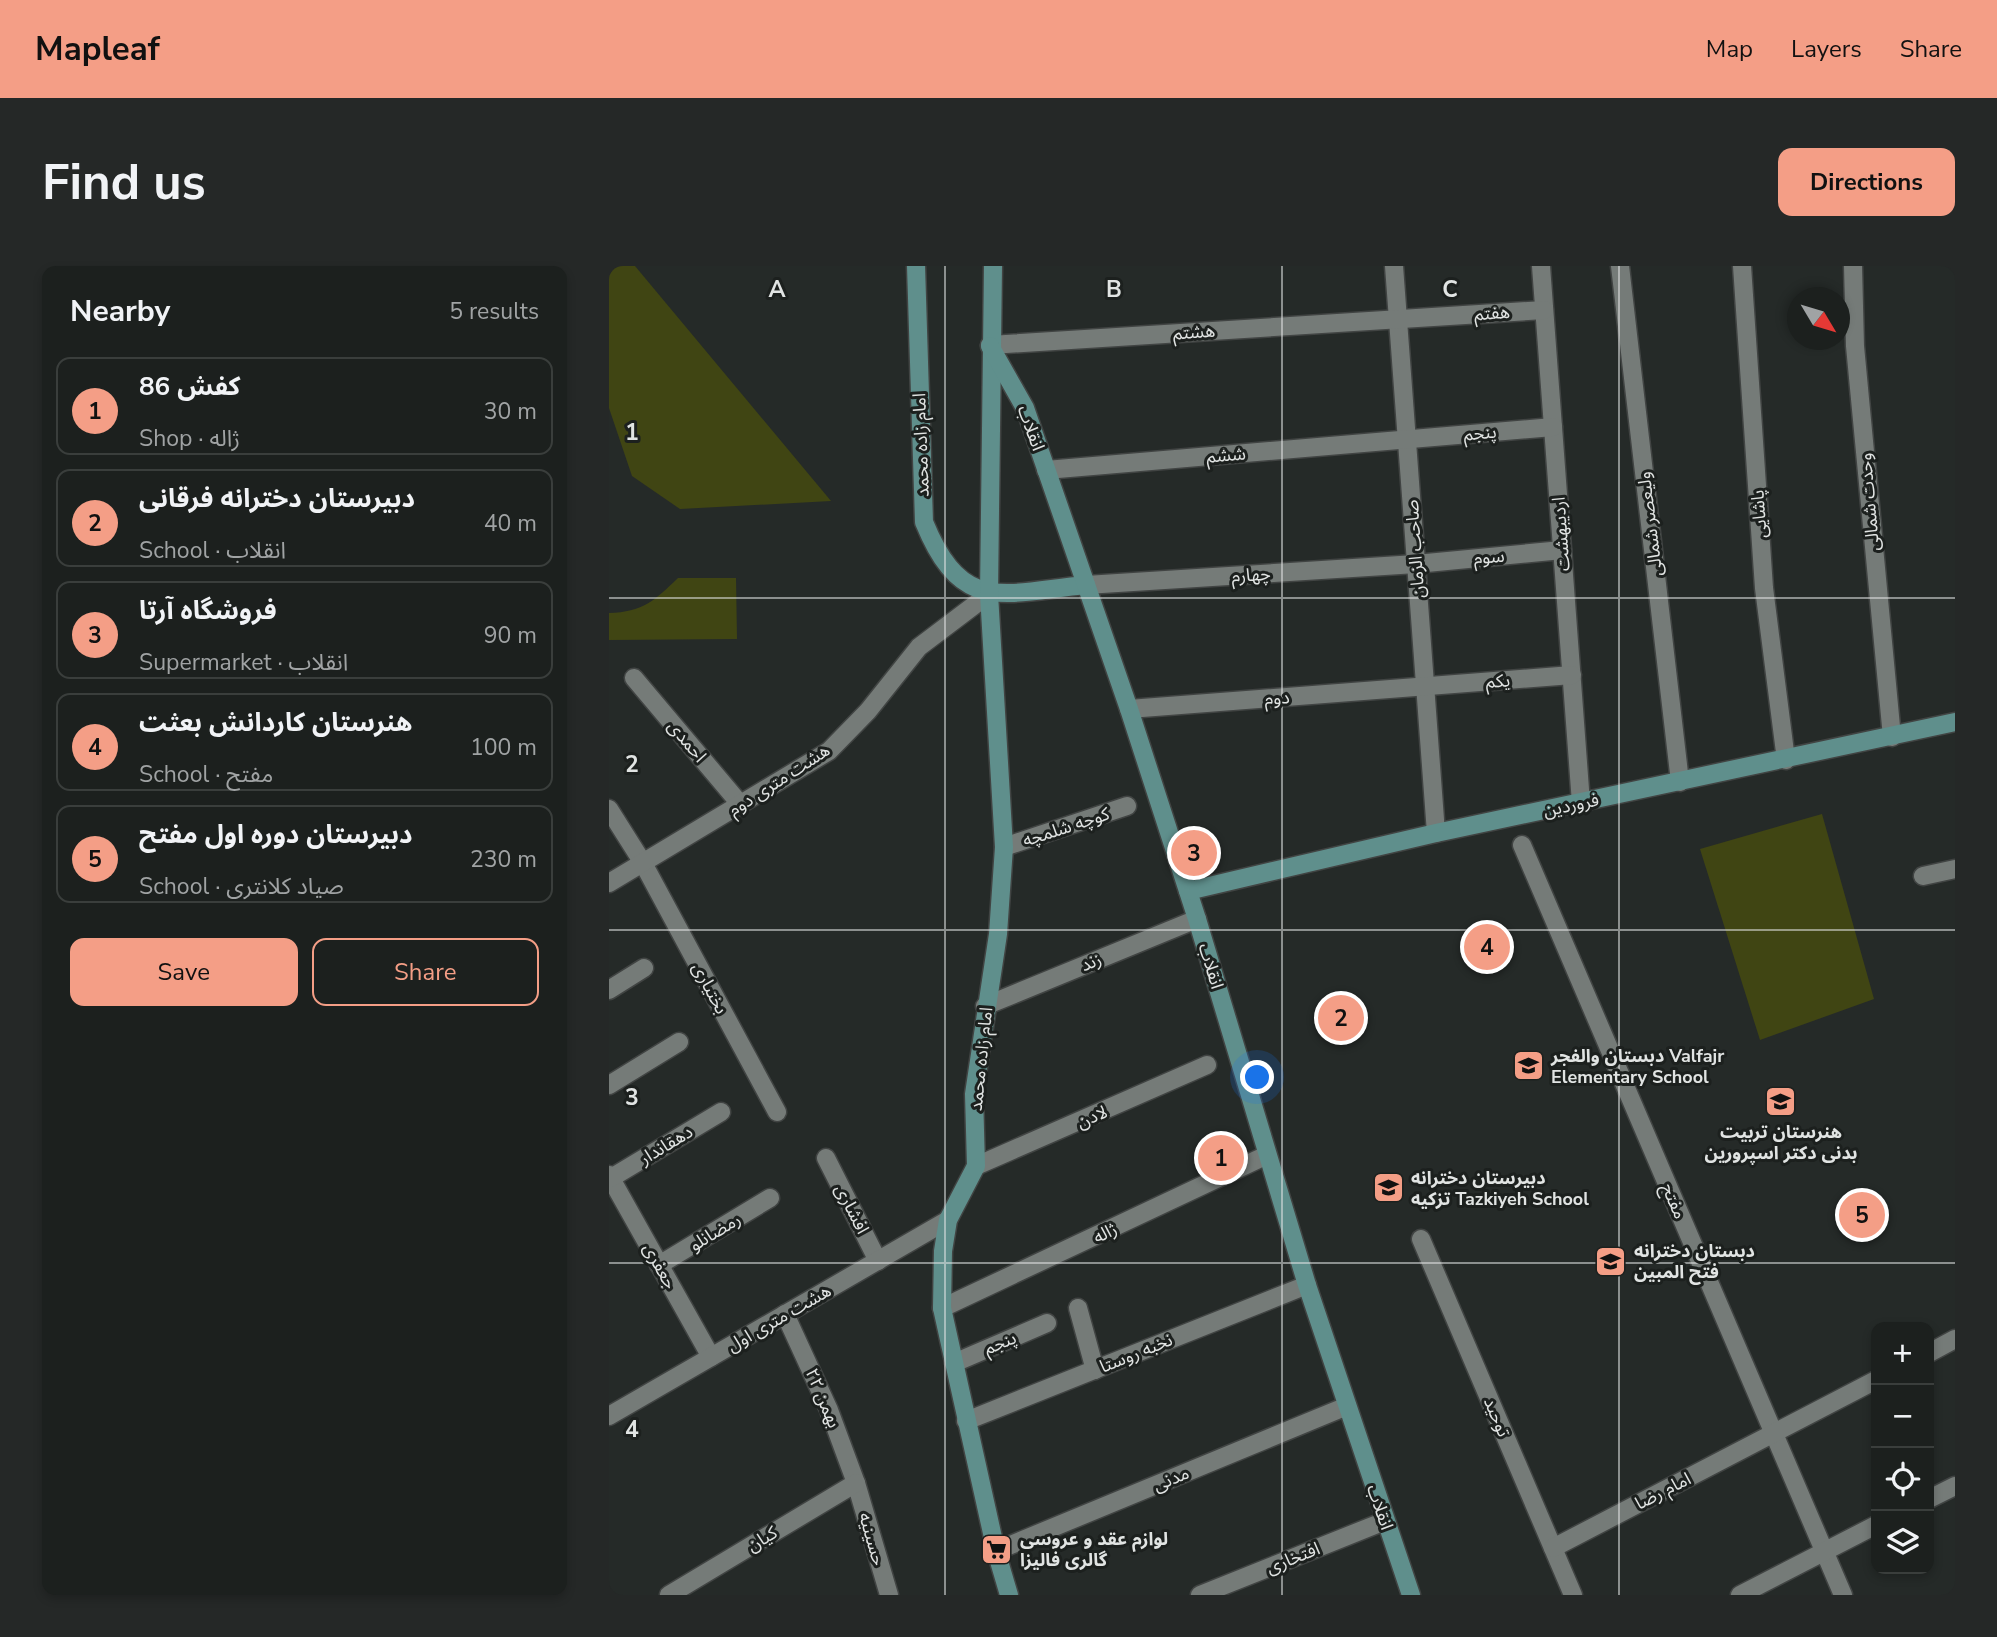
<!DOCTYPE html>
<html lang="en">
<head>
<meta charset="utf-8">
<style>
  body { margin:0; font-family:"Nunito Sans","Noto Sans Arabic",sans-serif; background:#252827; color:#f1f3f6 }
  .controls { position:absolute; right:21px; bottom:21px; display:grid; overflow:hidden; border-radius:14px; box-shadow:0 4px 10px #0003 }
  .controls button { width:63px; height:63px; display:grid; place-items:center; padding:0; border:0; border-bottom:2px solid #3a3e3c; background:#1c201e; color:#f1f3f6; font:35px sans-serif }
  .compass { position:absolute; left:1178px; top:21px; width:63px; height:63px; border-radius:50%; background:#1c201e; box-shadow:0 4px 10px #0003; rotate:128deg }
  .you { position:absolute; left:649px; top:812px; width:24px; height:24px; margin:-18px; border:5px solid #fff; border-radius:50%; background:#1a73e8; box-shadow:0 0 0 10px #1a73e833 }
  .badge { display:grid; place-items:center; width:46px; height:46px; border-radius:50%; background:#f49e86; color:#111; font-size:23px; font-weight:700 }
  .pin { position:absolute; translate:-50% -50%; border:4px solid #fff; box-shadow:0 2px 7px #0006 }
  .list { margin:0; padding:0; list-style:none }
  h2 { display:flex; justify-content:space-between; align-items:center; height:91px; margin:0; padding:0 28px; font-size:30px }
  h2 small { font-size:23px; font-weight:400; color:#a0a3a4 }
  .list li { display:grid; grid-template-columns:46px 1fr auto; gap:21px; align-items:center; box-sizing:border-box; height:98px; margin:0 14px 14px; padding:0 14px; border:2px solid #3a3e3c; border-radius:14px }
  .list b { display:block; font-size:26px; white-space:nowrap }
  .list p { margin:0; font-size:23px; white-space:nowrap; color:#a0a3a4 }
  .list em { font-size:23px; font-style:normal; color:#a0a3a4 }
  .actions { display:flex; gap:14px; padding:21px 28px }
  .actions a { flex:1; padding:16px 0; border:2px solid #f49e86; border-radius:14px; text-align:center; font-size:24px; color:#f49e86 }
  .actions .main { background:#f49e86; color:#111 }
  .icon { flex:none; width:38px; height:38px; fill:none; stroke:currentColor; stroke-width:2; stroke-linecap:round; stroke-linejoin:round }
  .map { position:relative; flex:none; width:1346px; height:1329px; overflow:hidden; border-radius:14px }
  header { display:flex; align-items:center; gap:42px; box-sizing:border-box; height:98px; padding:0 35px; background:#f49e86; color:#111 }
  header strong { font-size:33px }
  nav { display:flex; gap:38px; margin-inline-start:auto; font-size:24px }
  .intro { display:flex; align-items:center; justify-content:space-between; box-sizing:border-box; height:168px; padding:0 42px }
  h1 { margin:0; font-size:49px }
  .button { padding:18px 32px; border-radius:14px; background:#f49e86; color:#111; font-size:24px; font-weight:700 }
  main { display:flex; gap:42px; padding:0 42px }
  aside { flex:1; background:#1c201e; border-radius:14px; box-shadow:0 4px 10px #0003 }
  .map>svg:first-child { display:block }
  .green { fill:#404513 }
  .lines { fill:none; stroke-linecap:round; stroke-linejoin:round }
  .street-casing { stroke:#414443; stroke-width:21 }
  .secondary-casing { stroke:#414443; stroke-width:21 }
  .street { stroke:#757b78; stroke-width:18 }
  .secondary { stroke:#5f8f8c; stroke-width:18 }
  .grid { fill:none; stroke:#e1e4e3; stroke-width:2; stroke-opacity:0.55 }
  .labels { text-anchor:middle; stroke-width:6; stroke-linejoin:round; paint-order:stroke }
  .street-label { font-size:18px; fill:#e1e4e3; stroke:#1c201e }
  .poi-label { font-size:18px; font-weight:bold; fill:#e1e4e3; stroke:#1c201e; text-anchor:start }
  .grid-label { font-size:23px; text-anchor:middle; font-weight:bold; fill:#e1e4e3; stroke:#1c201e; stroke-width:6; stroke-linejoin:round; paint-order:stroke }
</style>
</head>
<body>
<header>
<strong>Mapleaf</strong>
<nav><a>Map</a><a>Layers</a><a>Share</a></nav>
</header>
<div class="intro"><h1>Find us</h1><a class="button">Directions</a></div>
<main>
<aside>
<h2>Nearby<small>5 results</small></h2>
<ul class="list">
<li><span class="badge">1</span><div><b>کفش 86</b><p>Shop · ژاله</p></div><em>30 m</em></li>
<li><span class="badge">2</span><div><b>دبیرستان دخترانه فرقانی</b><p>School · انقلاب</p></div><em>40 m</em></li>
<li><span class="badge">3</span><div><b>فروشگاه آرتا</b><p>Supermarket · انقلاب</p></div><em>90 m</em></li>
<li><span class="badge">4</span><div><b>هنرستان کاردانش بعثت</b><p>School · مفتح</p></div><em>100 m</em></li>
<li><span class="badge">5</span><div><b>دبیرستان دوره اول مفتح</b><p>School · صیاد کلانتری</p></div><em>230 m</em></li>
</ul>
<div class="actions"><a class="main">Save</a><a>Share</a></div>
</aside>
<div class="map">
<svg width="1346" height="1329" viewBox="0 0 1346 1329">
  <rect width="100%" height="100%" fill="#252a28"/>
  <g class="green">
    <polygon points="0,0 26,0 222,235 71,243 23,210 0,142"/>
    <path d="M69,312H127L128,373L0,374V347C34,346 45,335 69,312Z"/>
    <polygon points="1213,548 1265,733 1151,774 1091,583"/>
  </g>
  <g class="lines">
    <defs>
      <g id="street">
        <polyline points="785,0 827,567"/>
        <polyline points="932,0 972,537"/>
        <polyline points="1011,0 1071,516"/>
        <polyline points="1133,0 1155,322 1177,494"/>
        <polyline points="1244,0 1246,80 1283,471"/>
        <polyline points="381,79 935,44"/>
        <polyline points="437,204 944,161"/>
        <polyline points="477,319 807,298 953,284"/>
        <polyline points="25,412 132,539"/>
        <polyline points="520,443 963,409"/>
        <polyline points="0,543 34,597 168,846"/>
        <polyline points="913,579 1234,1329"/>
        <polyline points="395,581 518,540"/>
        <polyline points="1314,610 1346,603"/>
        <polyline points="0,617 220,485 259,445 310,381 380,328"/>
        <polyline points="0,724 35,702"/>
        <polyline points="376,740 588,653"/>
        <polyline points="0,819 70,776"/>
        <polyline points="217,892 269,995"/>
        <polyline points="367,900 598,799"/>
        <polyline points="0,909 102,1091"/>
        <polyline points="2,912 112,846"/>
        <polyline points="812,973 964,1329"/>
        <polyline points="50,999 161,932"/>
        <polyline points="333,1042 658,889"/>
        <polyline points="469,1042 486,1104"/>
        <polyline points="176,1048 220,1144 247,1217 280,1329"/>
        <polyline points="1320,1087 1346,1073"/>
        <polyline points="345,1097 438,1057"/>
        <polyline points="0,1150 339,954"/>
        <polyline points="357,1155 698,1019"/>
        <polyline points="1320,1233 1346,1220"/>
        <polyline points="944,1282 1267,1114"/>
        <polyline points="387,1285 738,1140"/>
        <polyline points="60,1329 247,1217"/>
        <polyline points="591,1329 776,1255"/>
        <polyline points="1131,1329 1267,1259"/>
      </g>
      <g id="secondary">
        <path d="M307,0L315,256C353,349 393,327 477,319"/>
        <polyline points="384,0 380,328 395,581 389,668 365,828 367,900 339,954 334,985 333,1042 387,1285 400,1329"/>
        <polyline points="381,80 416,142 520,443 588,653 698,1019 802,1329"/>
        <polyline points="579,625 827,567 1346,456"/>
      </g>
    </defs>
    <use href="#street" class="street-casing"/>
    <use href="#secondary" class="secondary-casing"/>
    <use href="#street" class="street"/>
    <use href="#secondary" class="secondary"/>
  </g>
  <path class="grid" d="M336,0V1329M673,0V1329M1010,0V1329M0,332H1346M0,664H1346M0,997H1346"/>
  <defs>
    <symbol id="school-square" viewBox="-11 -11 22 22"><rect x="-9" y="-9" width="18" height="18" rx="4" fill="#f49e86" stroke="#1c201e"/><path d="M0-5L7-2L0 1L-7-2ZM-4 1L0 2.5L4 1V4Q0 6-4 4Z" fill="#111"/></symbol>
    <symbol id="supermarket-square" viewBox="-11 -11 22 22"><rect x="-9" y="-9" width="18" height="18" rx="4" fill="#f49e86" stroke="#1c201e"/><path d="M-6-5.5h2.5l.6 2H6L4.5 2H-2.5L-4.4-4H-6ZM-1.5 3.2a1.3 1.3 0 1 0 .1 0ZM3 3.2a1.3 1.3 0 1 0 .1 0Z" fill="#111"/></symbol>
  </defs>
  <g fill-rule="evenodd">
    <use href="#school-square" x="902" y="782" width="35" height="35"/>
    <use href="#school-square" x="1154" y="818" width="35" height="35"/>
    <use href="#school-square" x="762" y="904" width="35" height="35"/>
    <use href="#school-square" x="984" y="978" width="35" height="35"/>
    <use href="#supermarket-square" x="370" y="1266" width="35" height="35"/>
  </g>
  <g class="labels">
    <g class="street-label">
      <text transform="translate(883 47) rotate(-4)" y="6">هفتم</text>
      <text transform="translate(585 66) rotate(-4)" y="6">هشتم</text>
      <text transform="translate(422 162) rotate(70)" y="6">انقلاب</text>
      <text transform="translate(871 167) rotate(-5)" y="6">پنجم</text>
      <text transform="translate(312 179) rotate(-92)" y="6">امام زاده محمد</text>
      <text transform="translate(617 189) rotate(-5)" y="6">ششم</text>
      <text transform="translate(1260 236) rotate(-95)" y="6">وحدت شمالی</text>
      <text transform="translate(1150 248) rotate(-94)" y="6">پاشایی</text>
      <text transform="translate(1041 258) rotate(-97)" y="6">ولیعصر شمالی</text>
      <text transform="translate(952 268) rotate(-94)" y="6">اردیبهشت</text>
      <text transform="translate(806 283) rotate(-94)" y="6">صاحب الزمان</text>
      <text transform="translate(880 291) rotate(-5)" y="6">سوم</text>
      <text transform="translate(642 309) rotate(-4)" y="6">چهارم</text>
      <text transform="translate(889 415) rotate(-4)" y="6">یکم</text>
      <text transform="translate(668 432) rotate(-4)" y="6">دوم</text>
      <text transform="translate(78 475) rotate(50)" y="6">احمدی</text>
      <text transform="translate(170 514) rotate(-33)" y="6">هشت متری دوم</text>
      <text transform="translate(962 539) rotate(-12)" y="6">فروردین</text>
      <text transform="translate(457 561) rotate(-18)" y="6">کوچه شلمچه</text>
      <text transform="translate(482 696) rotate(-22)" y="6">زند</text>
      <text transform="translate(602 700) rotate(73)" y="6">انقلاب</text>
      <text transform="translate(101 722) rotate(62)" y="6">بختیاری</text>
      <text transform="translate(372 793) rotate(-84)" y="6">امام زاده محمد</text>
      <text transform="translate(483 851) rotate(-24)" y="6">لادن</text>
      <text transform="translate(57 879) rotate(-31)" y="6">دهقاندار</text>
      <text transform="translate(1065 935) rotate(67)" y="6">مفتح</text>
      <text transform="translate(243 943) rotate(63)" y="6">افشاری</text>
      <text transform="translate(106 966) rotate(-31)" y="6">رمضانلو</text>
      <text transform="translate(496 967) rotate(-26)" y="6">ژاله</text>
      <text transform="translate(51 1000) rotate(61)" y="6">جعفری</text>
      <text transform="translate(170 1052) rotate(-30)" y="6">هشت متری اول</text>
      <text transform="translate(391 1077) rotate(-23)" y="6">پنجم</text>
      <text transform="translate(527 1087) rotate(-22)" y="6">نخبه روستا</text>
      <text transform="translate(214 1132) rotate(67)" y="6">۲۲ بهمن</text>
      <text transform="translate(888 1151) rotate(67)" y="6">توحید</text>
      <text transform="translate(562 1213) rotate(-23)" y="6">مدنی</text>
      <text transform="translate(1054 1225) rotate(-27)" y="6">امام رضا</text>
      <text transform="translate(771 1241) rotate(71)" y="6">انقلاب</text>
      <text transform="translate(153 1273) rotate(-31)" y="6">کیان</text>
      <text transform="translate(263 1273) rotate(74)" y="6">حسینیه</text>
      <text transform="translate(684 1292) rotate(-22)" y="6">افتخاری</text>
    </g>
    <g class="poi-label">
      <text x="942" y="796">دبستان والفجر Valfajr<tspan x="942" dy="21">Elementary School</tspan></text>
      <text x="1172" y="872" text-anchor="middle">هنرستان تربیت<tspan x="1172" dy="21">بدنی دکتر اسپرورین</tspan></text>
      <text x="802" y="918">دبیرستان دخترانه<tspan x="802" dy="21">تزكيه Tazkiyeh School</tspan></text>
      <text x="1025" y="991">دبستان دخترانه<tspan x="1025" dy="21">فتح المبین</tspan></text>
      <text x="411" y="1279">لوازم عقد و عروسی<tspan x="411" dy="21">گالری فالیزا</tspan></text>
    </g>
  </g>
  <g class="grid-label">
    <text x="168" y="31">A</text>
    <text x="505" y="31">B</text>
    <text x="841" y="31">C</text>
    <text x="23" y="174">1</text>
    <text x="23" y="506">2</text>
    <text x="23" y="839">3</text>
    <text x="23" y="1171">4</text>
  </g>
</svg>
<div class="controls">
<button>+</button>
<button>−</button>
<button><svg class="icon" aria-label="locate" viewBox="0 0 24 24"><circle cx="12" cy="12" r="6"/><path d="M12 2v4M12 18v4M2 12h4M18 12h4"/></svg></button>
<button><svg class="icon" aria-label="layers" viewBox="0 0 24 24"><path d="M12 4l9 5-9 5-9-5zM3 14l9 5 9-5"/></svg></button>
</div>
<svg class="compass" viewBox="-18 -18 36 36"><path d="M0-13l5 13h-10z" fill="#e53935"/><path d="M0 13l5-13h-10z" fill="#a0a3a4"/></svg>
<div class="you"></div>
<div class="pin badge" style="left:612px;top:892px">1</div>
<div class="pin badge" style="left:732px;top:752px">2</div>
<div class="pin badge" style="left:585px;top:587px">3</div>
<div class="pin badge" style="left:878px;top:681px">4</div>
<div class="pin badge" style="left:1253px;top:949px">5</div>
</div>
</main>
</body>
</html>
